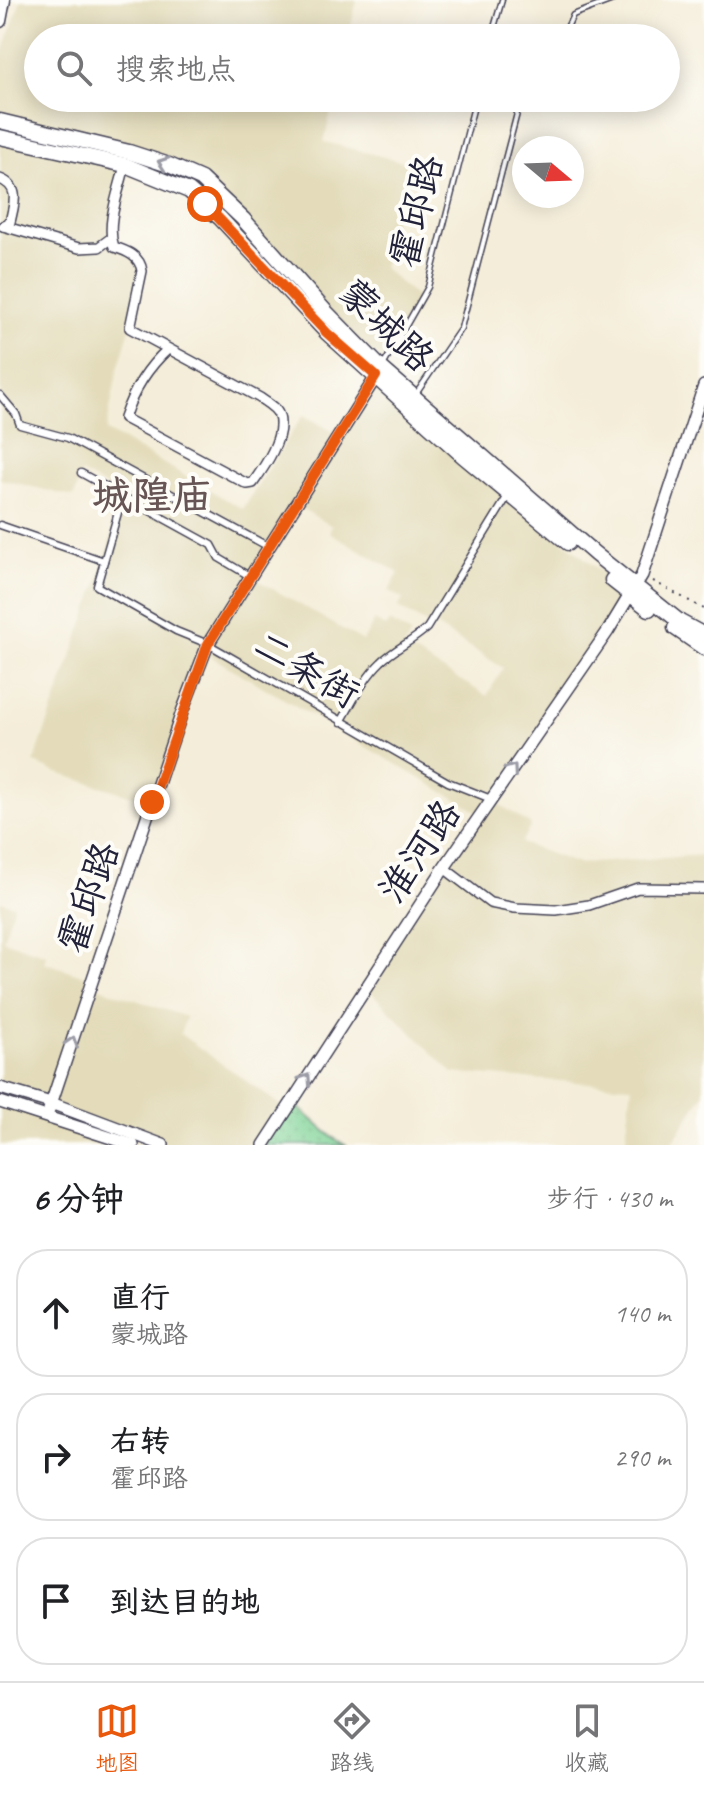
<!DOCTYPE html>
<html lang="zh">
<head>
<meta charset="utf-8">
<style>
  body { margin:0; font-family:Caveat,"LXGW WenKai TC",sans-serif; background:#f2f2f2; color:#202124 }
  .compass { position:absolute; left:512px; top:136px; width:72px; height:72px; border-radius:50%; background:#fff; box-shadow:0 4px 20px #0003; rotate:109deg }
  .stop { position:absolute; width:24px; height:24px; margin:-18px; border:6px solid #ea580c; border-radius:50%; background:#fff }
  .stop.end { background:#ea580c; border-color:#fff; box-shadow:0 2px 8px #0008 }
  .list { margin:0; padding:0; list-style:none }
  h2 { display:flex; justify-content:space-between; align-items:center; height:104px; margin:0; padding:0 32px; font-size:34px }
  h2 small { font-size:26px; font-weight:400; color:#757577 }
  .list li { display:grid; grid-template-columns:52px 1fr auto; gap:24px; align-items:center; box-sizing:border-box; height:128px; margin:0 16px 16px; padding:0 16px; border:2px solid #e0e0e0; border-radius:32px }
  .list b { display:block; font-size:30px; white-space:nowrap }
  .list p { margin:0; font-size:26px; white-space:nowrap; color:#757577 }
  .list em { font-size:26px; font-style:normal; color:#757577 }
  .icon { flex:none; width:44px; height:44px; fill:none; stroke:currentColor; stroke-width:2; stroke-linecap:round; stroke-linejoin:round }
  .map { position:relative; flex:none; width:704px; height:1145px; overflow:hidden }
  .search { position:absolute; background:#fff; box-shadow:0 4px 20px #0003; left:24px; right:24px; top:24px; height:88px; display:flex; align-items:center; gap:20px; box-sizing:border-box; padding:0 28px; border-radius:44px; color:#757577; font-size:30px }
  .sheet { height:536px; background:#fff }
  nav { display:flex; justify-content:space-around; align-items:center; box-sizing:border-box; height:112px; border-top:2px solid #e0e0e0; background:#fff; font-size:22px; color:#757577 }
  nav a { display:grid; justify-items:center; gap:4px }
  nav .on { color:#ea580c }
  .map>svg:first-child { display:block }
  .built { fill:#e3dbba; fill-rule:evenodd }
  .park { fill:url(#park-dots); stroke:#507a68; stroke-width:2 }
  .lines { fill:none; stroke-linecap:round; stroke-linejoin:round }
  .service-casing { stroke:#424053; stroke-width:7 }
  .pedestrian-casing { stroke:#424053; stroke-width:9 }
  .minor-casing { stroke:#424053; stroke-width:12 }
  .tertiary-casing { stroke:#424053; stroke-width:14 }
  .secondary-casing { stroke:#424053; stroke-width:15 }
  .primary-casing { stroke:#424053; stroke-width:17 }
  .path { stroke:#424053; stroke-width:2; stroke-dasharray:2 6; stroke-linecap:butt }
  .service { stroke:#fff; stroke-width:4 }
  .pedestrian { stroke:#fff; stroke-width:6 }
  .minor { stroke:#fff; stroke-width:9 }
  .tertiary { stroke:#fff; stroke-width:11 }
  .secondary { stroke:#fff; stroke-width:12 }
  .primary { stroke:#fff; stroke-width:14 }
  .oneway { stroke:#9c9ca7 }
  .route { stroke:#ea580c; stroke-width:10 }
  .labels { text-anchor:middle; stroke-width:8; stroke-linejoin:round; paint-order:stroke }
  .street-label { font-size:38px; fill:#22223b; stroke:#fdfcf7 }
  .neighbourhood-label { font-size:40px; font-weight:bold; fill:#675555; stroke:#fdfcf7 }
</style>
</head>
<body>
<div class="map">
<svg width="704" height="1145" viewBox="0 0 704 1145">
  <defs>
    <pattern id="park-dots" width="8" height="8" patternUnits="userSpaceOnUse" patternTransform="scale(2)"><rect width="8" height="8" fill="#7ed396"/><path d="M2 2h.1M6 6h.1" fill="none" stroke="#6db582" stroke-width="1.8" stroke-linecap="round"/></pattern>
  </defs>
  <rect width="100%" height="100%" fill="#fdfcf7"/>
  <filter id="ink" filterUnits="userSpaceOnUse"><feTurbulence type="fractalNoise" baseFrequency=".0125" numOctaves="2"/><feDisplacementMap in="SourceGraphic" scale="16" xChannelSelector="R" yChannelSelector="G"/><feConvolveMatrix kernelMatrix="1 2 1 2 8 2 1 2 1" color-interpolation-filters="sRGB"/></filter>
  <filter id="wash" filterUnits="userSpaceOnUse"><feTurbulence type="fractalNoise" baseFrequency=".006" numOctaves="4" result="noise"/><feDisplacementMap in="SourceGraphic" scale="32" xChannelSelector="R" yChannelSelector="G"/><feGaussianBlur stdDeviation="1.8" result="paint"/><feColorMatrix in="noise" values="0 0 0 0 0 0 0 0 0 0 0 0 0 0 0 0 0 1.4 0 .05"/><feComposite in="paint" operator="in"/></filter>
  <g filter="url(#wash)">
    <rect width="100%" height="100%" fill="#f4edd9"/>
    <g class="built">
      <polygon points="21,0 357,0 348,38 38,38 38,98 334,98 324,142 408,163 383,268 421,301 381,368 201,179 0,121 0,61"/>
      <path d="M0,137L125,165L110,239L141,264L130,328L117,372L106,431L243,509L303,415L339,435L376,376L508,496L630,595L491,799L531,825L521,843L578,864L704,855V1093L671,1145H637L626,1139L632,1086L453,1073L366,987L480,813L205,653L152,802L55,772L34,762L97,586L123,496L81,473L74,497L0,479ZM296,505L332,526L329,532L399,573L389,591L403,599L398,608L428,625L431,623L503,668L487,696L404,647L411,634L389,622L386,627L374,621L363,641L252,577Z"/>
      <polygon points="0,901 14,905 3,940 46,955 44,962 93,979 91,985 186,1017 180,1034 287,1110 264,1145 163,1145 0,1088"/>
      <polygon points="0,1102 133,1145 0,1145"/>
    </g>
    <polygon class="park" points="292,1102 332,1137 345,1145 264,1145"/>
  </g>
  <g filter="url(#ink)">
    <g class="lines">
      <defs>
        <g id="service">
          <polyline points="491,38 502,0"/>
          <polyline points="562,38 573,15 613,0"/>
          <polyline points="383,366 428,287 476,98"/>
          <polyline points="416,394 461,328 521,98"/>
        </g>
        <g id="pedestrian">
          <polyline points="0,395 16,414 20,425 68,438 269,547"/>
          <polyline points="81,473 212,545 219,558 251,577"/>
          <polyline points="123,495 97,586 176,631 208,644 448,782 491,799"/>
          <polyline points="0,525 104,561"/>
          <path d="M341,722C353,702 364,678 381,662C394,649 412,642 427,628L509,494"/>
        </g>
        <g id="minor">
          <path d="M125,165C120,189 105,223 114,247C127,251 140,256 142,271L130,328L260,398C267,403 277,408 279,416C285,437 265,466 253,483L247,484L124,418C133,391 147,368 168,349"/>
          <path d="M0,179C21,187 14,204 10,222L3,226"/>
          <polyline points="3,226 79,248 99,247 110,239"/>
          <polyline points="444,868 490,903 515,908 556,910 589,905 638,888 704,889"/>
        </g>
        <g id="tertiary">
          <polyline points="0,1088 51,1103 163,1145"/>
          <polyline points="0,1102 133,1145"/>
          <polyline points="47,1116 182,712 208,644 379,372"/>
          <polyline points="264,1145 444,868 608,631 642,575 704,386"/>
        </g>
        <polyline id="secondary" points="0,21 4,0"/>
        <g id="primary">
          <polyline points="0,121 129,152 169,165 201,179 243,219 325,311 381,368 595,554 680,622 704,635"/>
          <polyline points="0,137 125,165 189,191 220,218 327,333 463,456 568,543"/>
          <polyline points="612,580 649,609"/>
          <polyline points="675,628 704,648"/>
        </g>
      </defs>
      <use href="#service" class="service-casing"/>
      <use href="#pedestrian" class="pedestrian-casing"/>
      <use href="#minor" class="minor-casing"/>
      <use href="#tertiary" class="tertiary-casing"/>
      <use href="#secondary" class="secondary-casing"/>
      <use href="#primary" class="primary-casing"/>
      <polyline class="path" points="653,581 704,609"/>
      <use href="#service" class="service"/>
      <use href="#pedestrian" class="pedestrian"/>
      <use href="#minor" class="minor"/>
      <use href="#tertiary" class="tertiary"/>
      <use href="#secondary" class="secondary"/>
      <use href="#primary" class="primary"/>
    </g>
    <defs><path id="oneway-chevron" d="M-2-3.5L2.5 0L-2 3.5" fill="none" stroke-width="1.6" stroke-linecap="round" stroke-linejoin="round" transform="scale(2)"/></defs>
    <g class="oneway">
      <use href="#oneway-chevron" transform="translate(163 163) rotate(-161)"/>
      <use href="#oneway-chevron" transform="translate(512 769) rotate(-55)"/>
      <use href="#oneway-chevron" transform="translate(72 1042) rotate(-72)"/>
      <use href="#oneway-chevron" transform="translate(306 1079) rotate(-57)"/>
    </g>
  </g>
  <g class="lines" filter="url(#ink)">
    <polyline class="route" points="152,802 208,644 376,376 327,333 205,204"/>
  </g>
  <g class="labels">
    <g class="street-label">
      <text transform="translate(416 211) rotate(-76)" y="13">霍邱路</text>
      <text transform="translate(387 325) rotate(44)" y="13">蒙城路</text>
      <text transform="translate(307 669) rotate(30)" y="13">二条街</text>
      <text transform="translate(419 851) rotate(-56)" y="13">淮河路</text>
      <text transform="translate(88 897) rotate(-71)" y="13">霍邱路</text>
    </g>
    <g class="neighbourhood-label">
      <text x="152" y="509">城隍庙</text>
    </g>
  </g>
</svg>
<svg class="compass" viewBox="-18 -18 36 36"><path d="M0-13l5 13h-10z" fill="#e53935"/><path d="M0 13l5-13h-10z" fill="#757577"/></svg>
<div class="stop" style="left:205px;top:204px"></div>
<div class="stop end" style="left:152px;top:802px"></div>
<div class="search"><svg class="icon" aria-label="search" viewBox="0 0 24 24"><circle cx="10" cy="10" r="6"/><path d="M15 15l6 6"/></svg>搜索地点</div>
</div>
<section class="sheet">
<h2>6 分钟<small>步行 · 430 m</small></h2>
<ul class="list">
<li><svg class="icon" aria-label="ahead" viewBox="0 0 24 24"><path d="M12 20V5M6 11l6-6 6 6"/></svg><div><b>直行</b><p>蒙城路</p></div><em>140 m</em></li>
<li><svg class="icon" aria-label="right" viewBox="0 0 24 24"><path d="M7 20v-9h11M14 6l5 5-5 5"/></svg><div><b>右转</b><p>霍邱路</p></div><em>290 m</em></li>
<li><svg class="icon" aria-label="arrive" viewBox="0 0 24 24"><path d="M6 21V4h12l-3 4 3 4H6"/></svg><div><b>到达目的地</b></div></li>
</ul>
</section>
<nav>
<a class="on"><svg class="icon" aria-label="map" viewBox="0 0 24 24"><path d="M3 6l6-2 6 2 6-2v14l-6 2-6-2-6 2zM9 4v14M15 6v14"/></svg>地图</a>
<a><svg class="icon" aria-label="directions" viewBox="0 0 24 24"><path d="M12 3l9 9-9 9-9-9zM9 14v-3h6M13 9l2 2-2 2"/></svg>路线</a>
<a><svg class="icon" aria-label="saved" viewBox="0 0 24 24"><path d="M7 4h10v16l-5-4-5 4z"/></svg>收藏</a>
</nav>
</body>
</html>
